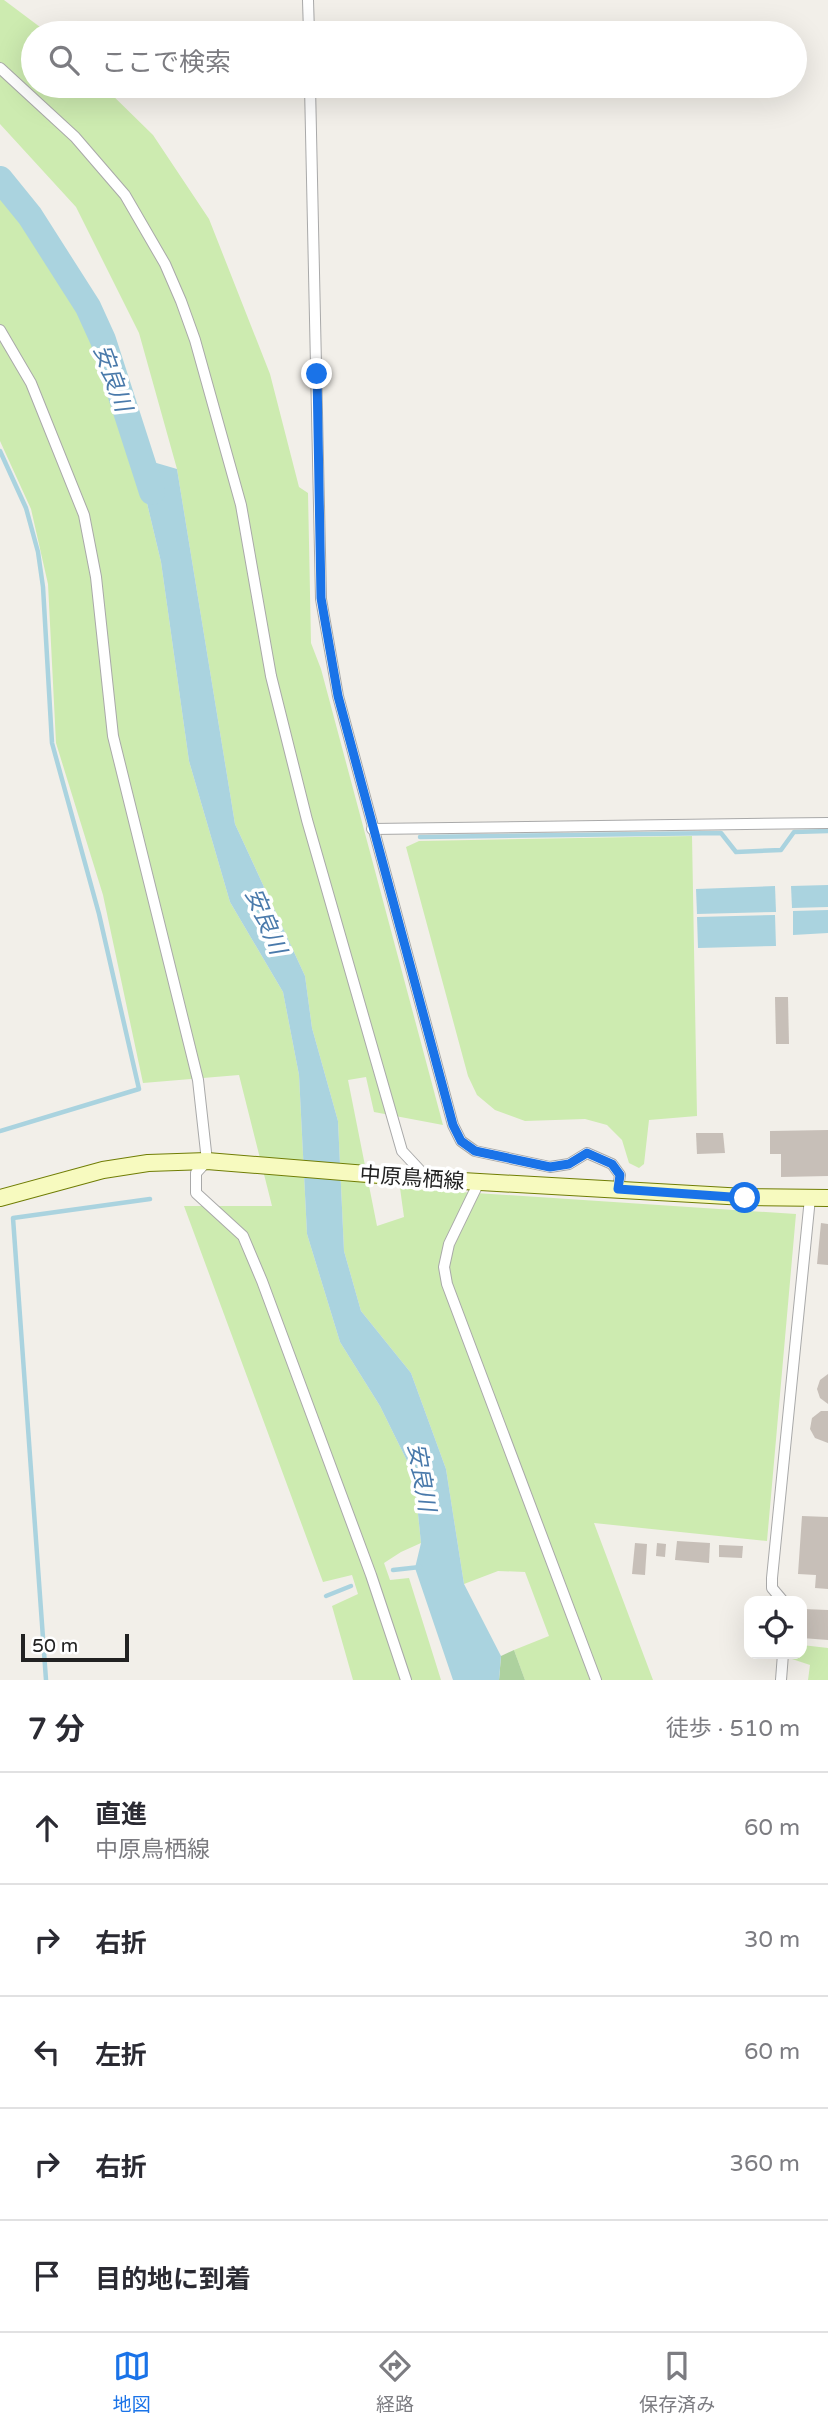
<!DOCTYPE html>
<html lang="ja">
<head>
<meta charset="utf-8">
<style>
  body { margin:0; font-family:"Varela Round","Noto Sans JP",sans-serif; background:#f7f7f7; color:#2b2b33 }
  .controls { position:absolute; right:21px; bottom:21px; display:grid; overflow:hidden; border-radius:14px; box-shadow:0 7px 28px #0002 }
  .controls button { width:63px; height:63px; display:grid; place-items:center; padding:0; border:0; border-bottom:2px solid #e1e1e2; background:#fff; color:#2b2b33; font:35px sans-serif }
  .scale { position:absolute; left:21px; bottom:18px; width:108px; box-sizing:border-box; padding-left:7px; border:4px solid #222; border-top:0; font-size:19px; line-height:24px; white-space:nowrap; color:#222; -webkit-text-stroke:5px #fff; paint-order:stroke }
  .stop { position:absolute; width:21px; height:21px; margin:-16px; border:5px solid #1a73e8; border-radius:50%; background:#fff }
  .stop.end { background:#1a73e8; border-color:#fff; box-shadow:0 2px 7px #0008 }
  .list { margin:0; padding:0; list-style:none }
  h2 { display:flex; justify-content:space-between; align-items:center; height:91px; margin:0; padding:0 28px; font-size:30px }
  h2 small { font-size:23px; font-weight:400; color:#7c7c81 }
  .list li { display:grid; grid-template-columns:46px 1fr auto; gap:21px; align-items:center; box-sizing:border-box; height:112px; padding:0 28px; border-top:2px solid #e1e1e2 }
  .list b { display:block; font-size:26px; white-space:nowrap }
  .list p { margin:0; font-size:23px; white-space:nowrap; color:#7c7c81 }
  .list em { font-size:23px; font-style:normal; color:#7c7c81 }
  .icon { flex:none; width:38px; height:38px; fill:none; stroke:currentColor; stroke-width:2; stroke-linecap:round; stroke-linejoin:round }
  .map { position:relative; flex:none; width:828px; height:1680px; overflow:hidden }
  .search { position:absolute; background:#fff; box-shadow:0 7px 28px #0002; left:21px; right:21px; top:21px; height:77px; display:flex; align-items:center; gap:18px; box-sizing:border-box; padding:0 24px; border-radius:38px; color:#7c7c81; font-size:26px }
  .sheet { height:651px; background:#fff }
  nav { display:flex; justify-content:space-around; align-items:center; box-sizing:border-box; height:98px; border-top:2px solid #e1e1e2; background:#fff; font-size:19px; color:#7c7c81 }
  nav a { display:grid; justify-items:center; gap:4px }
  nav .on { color:#1a73e8 }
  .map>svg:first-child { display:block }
  .grass { fill:#cdebb0 }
  .forest { fill:#add19e }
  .water { fill:#aad3df }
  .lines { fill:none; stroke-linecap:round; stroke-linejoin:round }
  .stream { stroke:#aad3df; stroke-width:4.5 }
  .river { stroke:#aad3df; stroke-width:26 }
  .building { fill:#c7bfb8 }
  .street-casing { stroke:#a9a9a9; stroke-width:12 }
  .secondary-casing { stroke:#707d05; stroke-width:18 }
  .street { stroke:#fff; stroke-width:10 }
  .secondary { stroke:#f7fabf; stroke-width:16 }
  .route { stroke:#1a73e8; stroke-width:9 }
  .labels { text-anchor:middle; stroke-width:7; stroke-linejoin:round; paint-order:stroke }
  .street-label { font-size:21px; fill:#222; stroke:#fff }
  .water-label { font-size:23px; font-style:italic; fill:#4a7aab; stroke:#fff }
</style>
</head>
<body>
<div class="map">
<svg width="828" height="1680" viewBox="0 0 828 1680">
  <rect width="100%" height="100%" fill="#f2efe9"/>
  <g class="grass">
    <polygon points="0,0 4,0 48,33 33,33 33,86 103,86 153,135 209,219 270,374 299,487 308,493 311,643 321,669 443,1125 374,1112 366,1077 348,1080 377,1226 404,1217 400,1188 796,1214 767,1541 594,1523 653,1680 525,1680 514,1650 549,1636 525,1572 498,1571 464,1584 446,1469 411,1373 361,1311 344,1251 338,1121 312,1028 305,976 235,824 177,469 139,333 76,207 0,124"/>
    <polygon points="0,192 88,323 136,457 161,562 189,761 230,902 283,992 299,1075 307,1234 340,1342 380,1406 414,1475 421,1543 401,1552 384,1563 390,1580 409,1578 441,1680 353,1680 332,1606 358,1594 352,1575 323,1582 184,1206 272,1206 239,1075 143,1083 103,895 56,743 48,584 31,509 0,441"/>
    <polygon points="692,836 697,1116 649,1120 644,1164 639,1168 629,1163 622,1140 607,1125 585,1119 525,1121 495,1110 477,1095 468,1076 406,847 419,841"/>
    <polygon points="802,1645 828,1648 828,1680 808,1680 810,1665 792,1659 791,1654 802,1654"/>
  </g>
  <polygon class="forest" points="514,1650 525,1680 499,1680 501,1656"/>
  <g class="water">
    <polygon points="136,457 177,469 235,824 305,976 312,1028 338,1121 344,1251 361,1311 411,1373 446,1469 464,1584 501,1656 499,1680 453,1680 415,1568 421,1543 414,1475 380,1406 340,1342 307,1234 299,1075 283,992 230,902 189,761 161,562"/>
    <polygon points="828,885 828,907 792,908 791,886"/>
    <polygon points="775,886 776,912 697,914 696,889"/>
    <polygon points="828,910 828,933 793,935 793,911"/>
    <polygon points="775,915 776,946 698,948 697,917"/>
  </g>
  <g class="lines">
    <g class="stream">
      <polyline points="0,451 26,508 38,552 43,587 52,743 99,914 139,1089 0,1131"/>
      <polyline points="420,837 721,833 736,852 781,850 794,832 828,831"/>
      <polyline points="393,1570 420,1567"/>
      <polyline points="326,1596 351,1586"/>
      <polyline points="46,1680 13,1218 150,1199"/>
    </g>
    <polyline class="river" points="0,179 30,216 88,307 103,340 152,492"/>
  </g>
  <g class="building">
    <polygon points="775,997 788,997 789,1044 776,1044"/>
    <polygon points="828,1130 828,1176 781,1177 781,1154 770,1154 770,1131"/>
    <polygon points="696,1133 723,1133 725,1153 697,1154"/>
    <polygon points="821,1223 828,1224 828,1265 817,1264"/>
    <polygon points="828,1374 828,1404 820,1398 817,1389 820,1380"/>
    <polygon points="821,1411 828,1411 828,1443 815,1438 810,1429 812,1418"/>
    <polygon points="802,1516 828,1517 828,1589 815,1588 816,1575 798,1574"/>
    <polygon points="677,1541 710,1543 709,1563 675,1560"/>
    <polygon points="635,1543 647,1544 645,1575 632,1574"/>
    <polygon points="657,1543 666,1544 665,1557 656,1556"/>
    <polygon points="719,1545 743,1546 742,1558 719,1557"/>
    <polygon points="803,1609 828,1610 828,1640 802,1638"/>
  </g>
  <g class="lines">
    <defs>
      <g id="street">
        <polyline points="308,0 309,33"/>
        <polyline points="0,68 75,137 125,195 165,264 181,301 195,340 241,505 271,676 307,820 402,1151 428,1179"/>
        <polyline points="310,86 321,599 338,696 453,1125 461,1141 475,1151 550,1167 569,1164 587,1153 612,1164 620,1175 618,1189"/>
        <polyline points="0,330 31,383 84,515 96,577 113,736 198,1080 207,1161 196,1173 196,1193 243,1236 262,1281 371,1575 406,1680"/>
        <polyline points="372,829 828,823"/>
        <polyline points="479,1182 449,1244 444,1267 447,1284 596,1680"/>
        <polyline points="783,1601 772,1588 772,1578 810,1198"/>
        <polyline points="781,1680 783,1654"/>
      </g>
      <polyline id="secondary" points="0,1198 103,1170 148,1163 207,1161 428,1179 745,1197 828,1198"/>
    </defs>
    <use href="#street" class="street-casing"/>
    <use href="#secondary" class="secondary-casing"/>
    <use href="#street" class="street"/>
    <use href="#secondary" class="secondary"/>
  </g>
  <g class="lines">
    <polyline class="route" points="317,374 321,598 338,696 453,1125 461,1141 475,1151 550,1167 569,1164 587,1153 612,1164 620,1175 618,1189 745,1198"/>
  </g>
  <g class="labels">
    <g class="street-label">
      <text transform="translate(412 1178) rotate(4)" y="7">中原鳥栖線</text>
    </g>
    <g class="water-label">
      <text transform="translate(113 378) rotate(70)" y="8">安良川</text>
      <text transform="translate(266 921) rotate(67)" y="8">安良川</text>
      <text transform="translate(422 1477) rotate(80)" y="8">安良川</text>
    </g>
  </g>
</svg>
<div class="controls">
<button><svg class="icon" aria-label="locate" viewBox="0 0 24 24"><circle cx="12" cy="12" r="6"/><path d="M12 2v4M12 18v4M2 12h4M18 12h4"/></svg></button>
</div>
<div class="scale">50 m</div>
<div class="stop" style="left:745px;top:1198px"></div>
<div class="stop end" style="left:317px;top:374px"></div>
<div class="search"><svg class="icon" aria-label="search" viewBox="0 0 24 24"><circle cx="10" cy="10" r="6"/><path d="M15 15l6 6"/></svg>ここで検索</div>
</div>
<section class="sheet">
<h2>7 分<small>徒歩 · 510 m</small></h2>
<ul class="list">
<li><svg class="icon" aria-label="ahead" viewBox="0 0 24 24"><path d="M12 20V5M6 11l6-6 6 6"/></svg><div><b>直進</b><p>中原鳥栖線</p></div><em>60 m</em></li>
<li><svg class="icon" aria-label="right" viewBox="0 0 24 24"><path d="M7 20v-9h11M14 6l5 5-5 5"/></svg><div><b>右折</b></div><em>30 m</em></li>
<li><svg class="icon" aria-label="left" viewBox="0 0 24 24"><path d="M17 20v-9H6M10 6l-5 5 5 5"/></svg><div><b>左折</b></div><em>60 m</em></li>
<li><svg class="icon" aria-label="right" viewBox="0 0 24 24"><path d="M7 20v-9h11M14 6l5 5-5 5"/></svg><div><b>右折</b></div><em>360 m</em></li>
<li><svg class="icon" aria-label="arrive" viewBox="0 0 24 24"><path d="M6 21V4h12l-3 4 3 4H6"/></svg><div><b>目的地に到着</b></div></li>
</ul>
</section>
<nav>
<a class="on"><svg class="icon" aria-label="map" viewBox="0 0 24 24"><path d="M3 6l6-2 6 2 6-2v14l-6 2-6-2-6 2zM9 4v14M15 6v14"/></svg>地図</a>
<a><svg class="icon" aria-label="directions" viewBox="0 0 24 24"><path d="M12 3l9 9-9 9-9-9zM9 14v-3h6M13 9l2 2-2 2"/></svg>経路</a>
<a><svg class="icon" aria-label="saved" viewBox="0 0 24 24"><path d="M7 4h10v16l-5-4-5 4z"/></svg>保存済み</a>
</nav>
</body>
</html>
